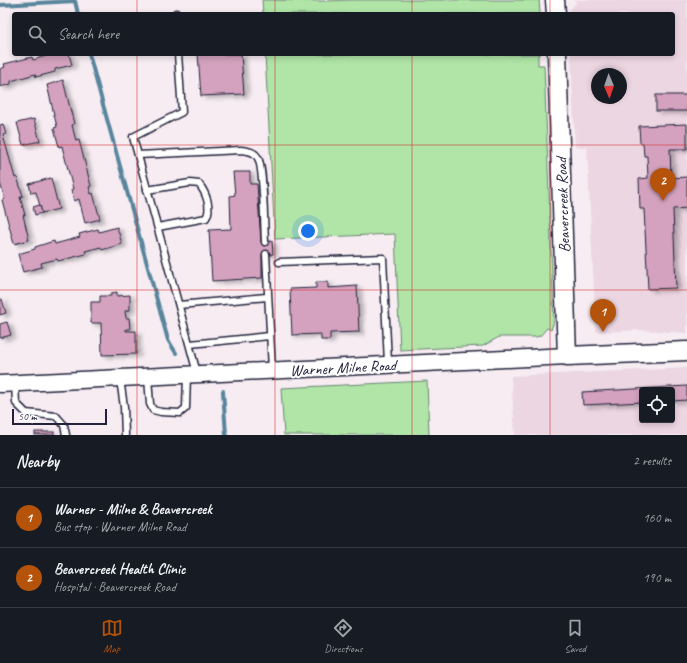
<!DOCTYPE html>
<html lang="en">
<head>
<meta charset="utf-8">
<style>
  body { margin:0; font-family:Caveat,sans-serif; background:#20242c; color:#f1f3f6 }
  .controls { position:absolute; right:12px; bottom:12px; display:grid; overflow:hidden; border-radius:4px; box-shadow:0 2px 6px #0003 }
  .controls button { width:36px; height:36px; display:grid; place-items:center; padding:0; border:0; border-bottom:1px solid #363941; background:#171b24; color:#f1f3f6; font:20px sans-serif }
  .compass { position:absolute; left:591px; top:68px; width:36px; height:36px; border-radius:50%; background:#171b24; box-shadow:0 2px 6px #0003; rotate:178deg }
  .scale { position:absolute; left:12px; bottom:10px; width:95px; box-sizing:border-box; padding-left:4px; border:2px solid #22223b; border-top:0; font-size:11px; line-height:14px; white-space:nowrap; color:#22223b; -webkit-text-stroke:3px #fff; paint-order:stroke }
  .you { position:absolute; left:308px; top:231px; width:14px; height:14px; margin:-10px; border:3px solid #fff; border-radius:50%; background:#1a73e8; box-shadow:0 0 0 6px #1a73e833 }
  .badge { display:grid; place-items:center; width:26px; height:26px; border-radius:50%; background:#b45309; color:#fff; font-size:13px; font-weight:700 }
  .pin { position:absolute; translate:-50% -33px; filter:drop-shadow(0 1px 2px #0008) }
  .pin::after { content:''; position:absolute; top:21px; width:14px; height:12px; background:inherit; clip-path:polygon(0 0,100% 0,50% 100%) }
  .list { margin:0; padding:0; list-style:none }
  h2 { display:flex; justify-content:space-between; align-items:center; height:52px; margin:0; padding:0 16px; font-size:17px }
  h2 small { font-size:13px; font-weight:400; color:#9ea1a6 }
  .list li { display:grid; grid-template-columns:26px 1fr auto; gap:12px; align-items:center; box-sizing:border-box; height:60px; padding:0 16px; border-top:1px solid #363941 }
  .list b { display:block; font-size:15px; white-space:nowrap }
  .list p { margin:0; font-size:13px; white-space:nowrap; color:#9ea1a6 }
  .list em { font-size:13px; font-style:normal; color:#9ea1a6 }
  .icon { flex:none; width:22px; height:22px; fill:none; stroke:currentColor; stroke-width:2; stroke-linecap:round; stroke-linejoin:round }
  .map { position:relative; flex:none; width:687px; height:435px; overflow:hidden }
  .search { position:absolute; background:#171b24; box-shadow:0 2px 6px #0003; left:12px; right:12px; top:12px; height:44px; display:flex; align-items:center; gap:10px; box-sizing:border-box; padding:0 14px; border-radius:4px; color:#9ea1a6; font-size:15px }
  .sheet { height:172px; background:#171b24 }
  nav { display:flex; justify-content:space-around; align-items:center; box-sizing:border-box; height:56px; border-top:1px solid #363941; background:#171b24; font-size:11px; color:#9ea1a6 }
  nav a { display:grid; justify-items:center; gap:2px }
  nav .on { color:#b45309 }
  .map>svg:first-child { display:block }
  .built { fill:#ecd6e2; fill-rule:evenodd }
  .green { fill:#b0e5a7; stroke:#698471 }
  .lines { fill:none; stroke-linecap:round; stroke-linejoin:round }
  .stream { stroke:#58859c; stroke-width:4 }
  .building { fill:#d4a2be; stroke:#22223b; filter:url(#shadow) }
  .service-casing { stroke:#22223b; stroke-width:9 }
  .tertiary-casing { stroke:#22223b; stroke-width:19 }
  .secondary-casing { stroke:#22223b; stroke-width:21 }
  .service { stroke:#fff; stroke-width:6 }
  .tertiary { stroke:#fff; stroke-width:16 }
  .secondary { stroke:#fff; stroke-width:18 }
  .grid { fill:none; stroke:#d62828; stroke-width:1; stroke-opacity:0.55 }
  .labels { text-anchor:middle; stroke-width:4; stroke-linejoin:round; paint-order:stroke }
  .street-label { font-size:16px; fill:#22223b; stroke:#fff }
</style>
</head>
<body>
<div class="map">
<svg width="687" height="435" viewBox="0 0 687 435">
  <defs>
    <filter id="shadow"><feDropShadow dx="4.5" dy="2.5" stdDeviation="2" flood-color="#0004"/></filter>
  </defs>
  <rect width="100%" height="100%" fill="#f6ecf2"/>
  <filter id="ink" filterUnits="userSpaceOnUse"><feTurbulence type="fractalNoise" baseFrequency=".025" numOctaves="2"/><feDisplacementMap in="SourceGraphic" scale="8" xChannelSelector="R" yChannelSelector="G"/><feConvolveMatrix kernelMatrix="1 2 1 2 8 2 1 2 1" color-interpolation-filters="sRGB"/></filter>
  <g filter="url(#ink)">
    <g class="built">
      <path d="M575,0H687V333L643,330L596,332L587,147H575L571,54H673V14H570V10L576,3ZM597,74H621V98H597Z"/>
      <path d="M687,368V435H515L511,376ZM642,390H672V420H642Z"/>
    </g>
    <g class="green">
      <polygon points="262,0 323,1 354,0 539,0 540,14 263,14"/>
      <polygon points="265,54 541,54 538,55 538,65 544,65 554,321 551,330 547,328 540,336 535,337 499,337 483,346 400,350 395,234 275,239"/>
      <polygon points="427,381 429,435 284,435 281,388"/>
    </g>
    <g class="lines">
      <g class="stream">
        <polyline points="0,5 75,1 78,14"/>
        <polyline points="89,54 168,340 176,353"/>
        <polyline points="223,391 226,435"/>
      </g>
    </g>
    <g class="building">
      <polygon points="48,54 69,54 72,65 55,69 55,72 36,77 35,74 11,81 11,84 0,87 0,69 5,67 4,64 32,57 33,60 49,55"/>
      <polygon points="198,54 241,54 244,94 201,96"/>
      <polygon points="63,80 74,124 72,125 76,141 79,140 91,186 89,187 91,194 93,193 100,219 85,223 79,199 74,201 71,190 73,189 62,146 59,147 54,128 57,127 47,85"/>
      <rect x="656" y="95" width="31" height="16"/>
      <polygon points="34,119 40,141 23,145 17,123"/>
      <polygon points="3,124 6,134 3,135 15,178 17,177 23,196 20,197 25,215 23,215 29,240 14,244 2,200 5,199 0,183 0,125"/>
      <polygon points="687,124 687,149 670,149 671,178 687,177 687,208 673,209 676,288 648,289 644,209 640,209 639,179 648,178 647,156 644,156 643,143 640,143 639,126"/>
      <polygon points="233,172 250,172 250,184 257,184 261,242 272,241 273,254 262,255 262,278 212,281 209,230 231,229 230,196 235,195"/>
      <polygon points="51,178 59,209 42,213 36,192 31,193 29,184"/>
      <polygon points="40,205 42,213 35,215 33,207"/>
      <polygon points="117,227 122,244 102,250 101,247 85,251 86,254 58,261 57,259 41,263 42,267 23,272 18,254 35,249 35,247 54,241 55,244 80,237 79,234 98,229 99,232"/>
      <polygon points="316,282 328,282 328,288 357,286 359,332 330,333 330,340 321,340 321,334 292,335 290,289 316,288"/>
      <polygon points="117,292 117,296 130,295 130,310 125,311 126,318 129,318 130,329 126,329 126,331 136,331 136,354 102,355 101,323 91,323 91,302 100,302 100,296 111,296 111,293"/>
      <polygon points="2,299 6,313 0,315 0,300"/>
      <polygon points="7,322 11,335 0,338 0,324"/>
      <polygon points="687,386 687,400 672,401 672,390 642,390 642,402 583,405 582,392"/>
      <rect x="35" y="432" width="19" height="3"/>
    </g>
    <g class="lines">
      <defs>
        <g id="service">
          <polyline points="176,13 176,14"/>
          <polyline points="178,54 182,112 133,137 197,373"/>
          <path d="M138,155L241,150C248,151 254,151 258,158C264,168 264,227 265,242"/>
          <path d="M147,190L190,183L199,184C206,193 212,208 206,218L158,227"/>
          <polyline points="266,254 272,370"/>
          <polyline points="279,262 383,258 388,363"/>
          <polyline points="179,305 267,297"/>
          <polyline points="190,344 270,336"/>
          <polyline points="148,378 150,404 153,410 161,412 180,413 186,408 187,375"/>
          <polyline points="120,379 124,407 125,435"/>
          <polyline points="15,384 16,403 26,413 56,416 64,425 66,435"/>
        </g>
        <polyline id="tertiary" points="0,384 567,356"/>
        <g id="secondary">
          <polyline points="555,0 556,14"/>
          <polyline points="557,54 567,356 687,351"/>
        </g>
      </defs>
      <use href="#service" class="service-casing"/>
      <use href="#tertiary" class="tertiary-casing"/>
      <use href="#secondary" class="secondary-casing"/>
      <use href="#service" class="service"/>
      <use href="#tertiary" class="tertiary"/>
      <use href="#secondary" class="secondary"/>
    </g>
  </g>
  <path class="grid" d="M137,0V14M275,0V14M412,0V14M550,0V14M137,54V435M275,54V435M412,54V435M550,54V435M0,145H687M0,290H687"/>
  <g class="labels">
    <g class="street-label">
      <text transform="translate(562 205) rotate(-92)" y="6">Beavercreek Road</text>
      <text transform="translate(343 367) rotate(-3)" y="6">Warner Milne Road</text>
    </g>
  </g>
</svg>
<div class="controls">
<button><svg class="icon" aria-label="locate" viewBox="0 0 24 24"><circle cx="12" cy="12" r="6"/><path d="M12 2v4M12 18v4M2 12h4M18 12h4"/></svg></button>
</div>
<svg class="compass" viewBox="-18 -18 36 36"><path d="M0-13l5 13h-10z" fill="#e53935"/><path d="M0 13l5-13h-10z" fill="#9ea1a6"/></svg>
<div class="scale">50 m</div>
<div class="you"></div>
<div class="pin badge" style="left:603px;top:332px">1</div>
<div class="pin badge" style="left:663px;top:201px">2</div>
<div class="search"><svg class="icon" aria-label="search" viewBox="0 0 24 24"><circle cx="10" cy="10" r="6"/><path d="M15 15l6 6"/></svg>Search here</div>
</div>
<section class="sheet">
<h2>Nearby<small>2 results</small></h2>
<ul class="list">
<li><span class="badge">1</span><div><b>Warner - Milne &amp; Beavercreek</b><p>Bus stop · Warner Milne Road</p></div><em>160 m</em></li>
<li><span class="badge">2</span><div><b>Beavercreek Health Clinic</b><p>Hospital · Beavercreek Road</p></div><em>190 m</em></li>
</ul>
</section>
<nav>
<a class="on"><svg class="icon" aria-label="map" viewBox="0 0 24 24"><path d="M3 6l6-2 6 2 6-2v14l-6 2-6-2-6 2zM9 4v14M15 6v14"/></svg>Map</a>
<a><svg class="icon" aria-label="directions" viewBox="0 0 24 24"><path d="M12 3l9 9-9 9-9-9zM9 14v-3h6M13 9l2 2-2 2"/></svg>Directions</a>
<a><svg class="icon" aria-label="saved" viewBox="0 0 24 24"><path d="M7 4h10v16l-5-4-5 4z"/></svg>Saved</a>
</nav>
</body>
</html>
